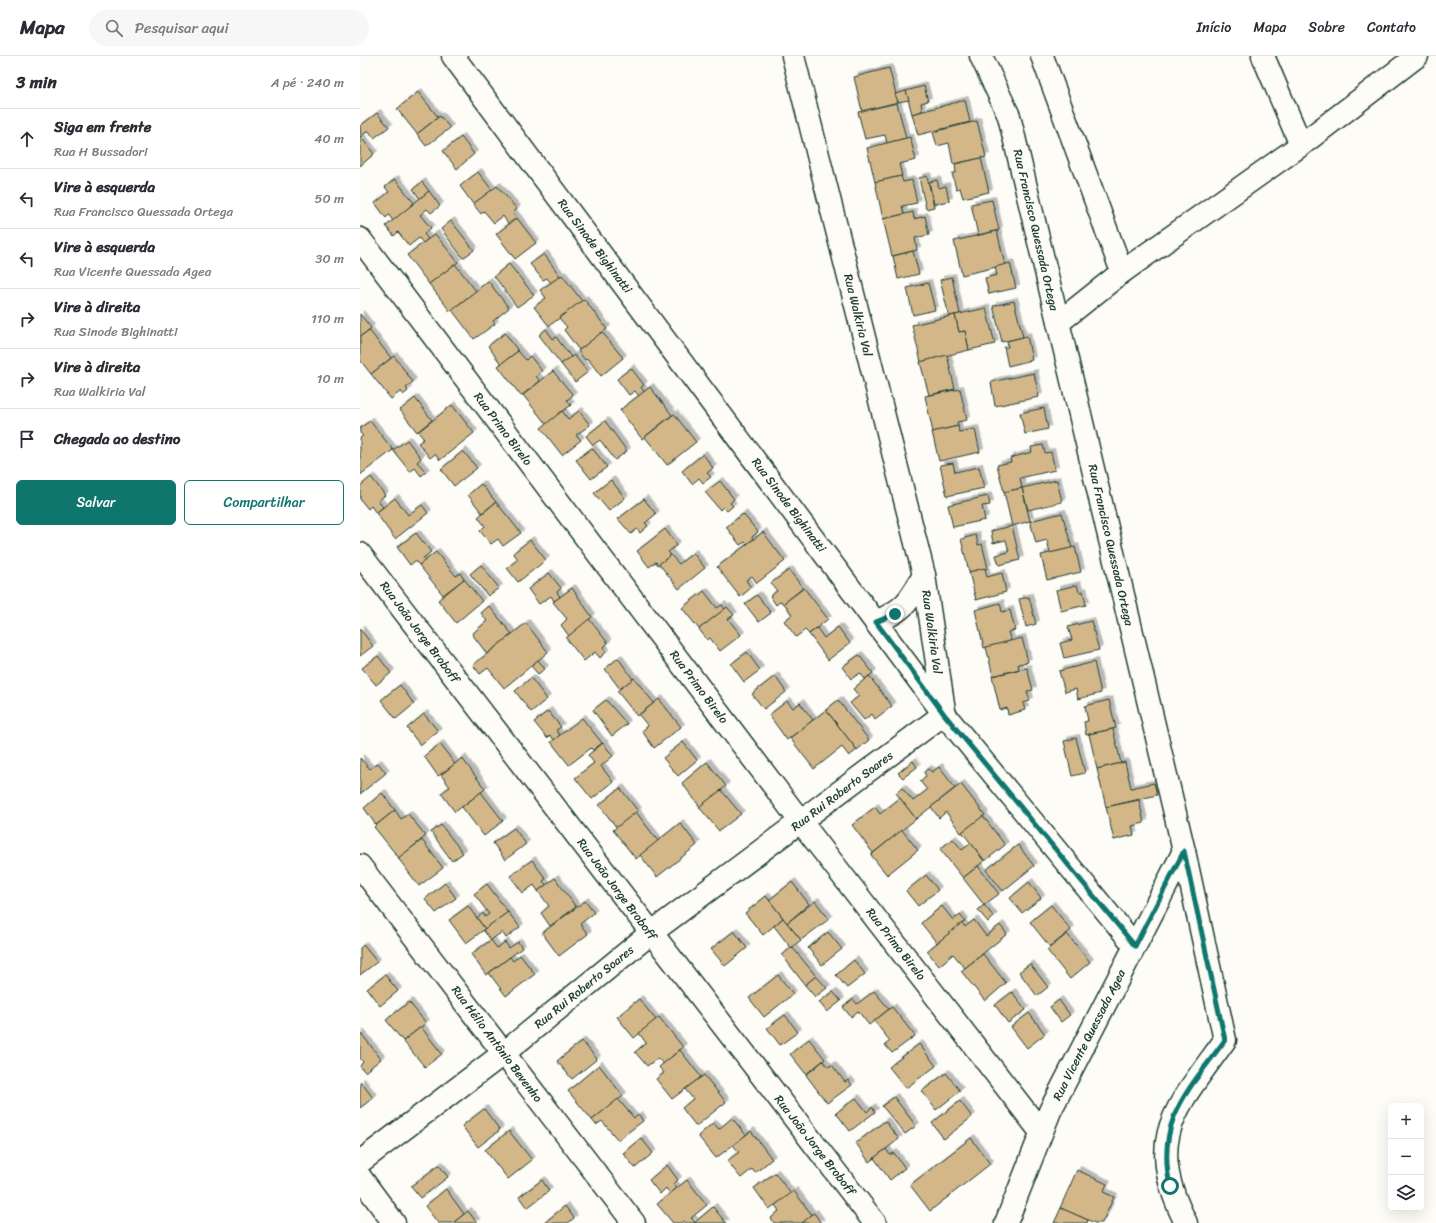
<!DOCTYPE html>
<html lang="pt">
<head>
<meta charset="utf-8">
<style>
  body { margin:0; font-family:Sriracha,sans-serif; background:#f7f7f7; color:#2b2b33 }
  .controls { position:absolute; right:12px; bottom:12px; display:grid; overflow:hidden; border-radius:6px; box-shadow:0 4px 16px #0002 }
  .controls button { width:36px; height:36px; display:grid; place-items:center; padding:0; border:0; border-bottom:1px solid #e1e1e2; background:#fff; color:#2b2b33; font:20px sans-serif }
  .stop { position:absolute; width:12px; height:12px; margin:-9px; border:3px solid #0f766e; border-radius:50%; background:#fff }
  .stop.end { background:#0f766e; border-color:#fff; box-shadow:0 1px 4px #0008 }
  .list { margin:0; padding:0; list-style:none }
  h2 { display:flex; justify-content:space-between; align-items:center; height:52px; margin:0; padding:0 16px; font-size:17px }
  h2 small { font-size:13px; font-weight:400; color:#7c7c81 }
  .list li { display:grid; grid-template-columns:26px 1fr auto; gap:12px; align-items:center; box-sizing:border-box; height:60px; padding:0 16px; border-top:1px solid #e1e1e2 }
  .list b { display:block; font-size:15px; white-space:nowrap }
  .list p { margin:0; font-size:13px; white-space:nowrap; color:#7c7c81 }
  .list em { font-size:13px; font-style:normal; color:#7c7c81 }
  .actions { display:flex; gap:8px; padding:12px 16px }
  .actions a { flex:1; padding:9px 0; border:1px solid #0f766e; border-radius:6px; text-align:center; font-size:14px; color:#0f766e }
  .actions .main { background:#0f766e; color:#fff }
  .icon { flex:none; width:22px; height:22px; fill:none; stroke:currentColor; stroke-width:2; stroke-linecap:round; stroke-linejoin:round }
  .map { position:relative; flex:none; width:1076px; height:1167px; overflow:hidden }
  header { display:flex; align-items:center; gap:24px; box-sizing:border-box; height:56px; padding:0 20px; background:#fff; border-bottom:1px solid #e1e1e2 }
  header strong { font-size:19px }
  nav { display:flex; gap:22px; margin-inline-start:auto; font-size:14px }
  .search { width:280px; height:36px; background:#f7f7f7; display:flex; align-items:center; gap:10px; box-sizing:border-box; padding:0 14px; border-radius:22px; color:#7c7c81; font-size:15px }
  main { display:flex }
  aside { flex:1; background:#fff }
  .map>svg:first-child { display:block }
  .building { fill:#d4b789; stroke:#1f3d34; filter:url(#shadow) }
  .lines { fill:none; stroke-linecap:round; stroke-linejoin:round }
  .minor-casing { stroke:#1f3d34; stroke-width:25 }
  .tertiary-casing { stroke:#1f3d34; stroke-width:25 }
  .minor { stroke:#fdfcf7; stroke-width:22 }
  .tertiary { stroke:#fdfcf7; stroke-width:22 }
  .route { stroke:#0f766e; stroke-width:5 }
  .labels { text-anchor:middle; stroke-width:3; stroke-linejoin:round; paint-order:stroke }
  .street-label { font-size:12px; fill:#1f3d34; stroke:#fdfcf7 }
</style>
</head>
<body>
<header>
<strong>Mapa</strong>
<div class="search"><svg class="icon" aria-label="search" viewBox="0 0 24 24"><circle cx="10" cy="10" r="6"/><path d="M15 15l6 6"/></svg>Pesquisar aqui</div>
<nav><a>Início</a><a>Mapa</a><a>Sobre</a><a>Contato</a></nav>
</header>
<main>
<aside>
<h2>3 min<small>A pé · 240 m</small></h2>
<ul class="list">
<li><svg class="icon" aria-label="ahead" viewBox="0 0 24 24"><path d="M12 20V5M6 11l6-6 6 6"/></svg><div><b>Siga em frente</b><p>Rua H Bussadori</p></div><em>40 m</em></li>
<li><svg class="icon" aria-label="left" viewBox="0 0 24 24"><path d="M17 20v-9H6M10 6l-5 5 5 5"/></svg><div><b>Vire à esquerda</b><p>Rua Francisco Quessada Ortega</p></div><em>50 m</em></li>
<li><svg class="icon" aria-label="left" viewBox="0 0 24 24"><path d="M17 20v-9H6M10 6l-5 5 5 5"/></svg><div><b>Vire à esquerda</b><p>Rua Vicente Quessada Agea</p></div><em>30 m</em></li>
<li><svg class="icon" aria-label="right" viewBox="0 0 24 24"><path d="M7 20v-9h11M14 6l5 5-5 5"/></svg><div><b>Vire à direita</b><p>Rua Sinode Bighinatti</p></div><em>110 m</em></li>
<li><svg class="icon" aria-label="right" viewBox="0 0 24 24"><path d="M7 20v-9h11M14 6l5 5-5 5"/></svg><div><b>Vire à direita</b><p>Rua Walkiria Val</p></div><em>10 m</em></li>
<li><svg class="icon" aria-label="arrive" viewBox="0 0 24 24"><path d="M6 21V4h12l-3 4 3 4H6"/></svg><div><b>Chegada ao destino</b></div></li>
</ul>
<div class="actions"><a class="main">Salvar</a><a>Compartilhar</a></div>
</aside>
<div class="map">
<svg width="1076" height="1167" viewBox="0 0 1076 1167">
  <defs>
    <filter id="shadow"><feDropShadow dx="3.5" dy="-3.5" stdDeviation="0" flood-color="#0004"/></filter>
  </defs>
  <rect width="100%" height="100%" fill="#fdfcf7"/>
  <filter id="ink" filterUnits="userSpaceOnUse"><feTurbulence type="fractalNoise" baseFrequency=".025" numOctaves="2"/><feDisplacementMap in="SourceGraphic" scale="8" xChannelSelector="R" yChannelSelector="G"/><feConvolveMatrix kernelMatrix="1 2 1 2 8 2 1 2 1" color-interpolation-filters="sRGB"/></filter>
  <g filter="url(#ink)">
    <g class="building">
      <polygon points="529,12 538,46 502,55 494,21"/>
      <polygon points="564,30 568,45 561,47 562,55 552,58 546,35"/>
      <polygon points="546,35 549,44 538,46 535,38"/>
      <polygon points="58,36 78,61 57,78 37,53"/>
      <polygon points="605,44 610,66 558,79 552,58"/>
      <polygon points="537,47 546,82 527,87 525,79 505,83 498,56"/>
      <polygon points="17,57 29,71 14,82 8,74 1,81 0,70"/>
      <polygon points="80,60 90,72 66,90 57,78"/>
      <polygon points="617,65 626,101 593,108 589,87 577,90 573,76"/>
      <polygon points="0,80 14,98 0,110"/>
      <polygon points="101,81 114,98 97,113 83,95"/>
      <polygon points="550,81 556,104 539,108 542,120 515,126 507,92"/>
      <polygon points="621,102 629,136 603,142 600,132 596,133 592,117 596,117 595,108"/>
      <polygon points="118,116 132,134 113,148 100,130"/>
      <polygon points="541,120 543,126 552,124 557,147 542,150 544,158 523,163 515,126"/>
      <polygon points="567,120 574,151 566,153 559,122"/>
      <polygon points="35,123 54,147 33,165 29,159 26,162 15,147 29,136 25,131"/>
      <polygon points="577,124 579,132 586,130 589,145 574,148 569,126"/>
      <polygon points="62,126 69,135 60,143 53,133"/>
      <polygon points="137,130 157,153 153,157 157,162 148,168 143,160 134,167 124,155 121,158 113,148"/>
      <polygon points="69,135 80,150 71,157 67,153 60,159 71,172 64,178 68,183 63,187 59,182 49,190 38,176 34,180 26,170"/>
      <polygon points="632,144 639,174 618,179 611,148"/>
      <polygon points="553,156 554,163 565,160 569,179 555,182 557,194 532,200 523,163"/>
      <polygon points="157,162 176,187 155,203 136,178"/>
      <polygon points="91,165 114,194 103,202 81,173"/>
      <polygon points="637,175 645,209 602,219 594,185"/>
      <polygon points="75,178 98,206 69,228 47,199"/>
      <polygon points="553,195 559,218 538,223 533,200"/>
      <polygon points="184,198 200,220 191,227 187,222 183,224 170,208"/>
      <polygon points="650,207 656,232 629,238 625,222 637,219 635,211"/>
      <polygon points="95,208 116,235 90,255 69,228"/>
      <polygon points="149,208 174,239 157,251 134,220"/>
      <polygon points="202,219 222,245 189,270 174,251 186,242 180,234"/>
      <polygon points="592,221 600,258 589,260 580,224"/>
      <polygon points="128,225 149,252 133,265 135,268 114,283 92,254"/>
      <polygon points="568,227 575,254 553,259 547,232"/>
      <polygon points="224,243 247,273 219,294 204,274 207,271 199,262"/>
      <polygon points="654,245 663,281 642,286 633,250"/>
      <polygon points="626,252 635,288 609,294 605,275 599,276 595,259"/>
      <polygon points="0,258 11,272 0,281"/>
      <polygon points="595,259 599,276 605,275 609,294 561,306 552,269"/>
      <polygon points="186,273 193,283 196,281 211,301 201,308 179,279"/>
      <polygon points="9,274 31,302 11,318 0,304 0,281"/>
      <polygon points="242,276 263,302 241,320 228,303 225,304 218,295"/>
      <polygon points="145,277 158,295 141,308 128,290"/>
      <polygon points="667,280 672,304 648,310 644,291 648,291 647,285"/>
      <polygon points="158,295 166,304 170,300 182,315 176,320 180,325 161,340 138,310"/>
      <polygon points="214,299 228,316 215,326 201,308"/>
      <polygon points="587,299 595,333 569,339 560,306"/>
      <polygon points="34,300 53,326 46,332 48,335 43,339 41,335 31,343 11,318"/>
      <polygon points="271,312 284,329 281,331 284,336 279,340 275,335 269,339 257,323"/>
      <polygon points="193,315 213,339 207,344 211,349 186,368 163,339"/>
      <polygon points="674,317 679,341 635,350 631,326"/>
      <polygon points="290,331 312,359 282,383 260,354"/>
      <polygon points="600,333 607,364 597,366 598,370 573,376 565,340"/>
      <polygon points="55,342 72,364 57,376 40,354"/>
      <polygon points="92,349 114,377 80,404 75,398 70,402 58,387 64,383 58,376"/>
      <polygon points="684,352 688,373 665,378 660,357"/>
      <polygon points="202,355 208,363 219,355 230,369 216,379 221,384 202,399 181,372"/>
      <polygon points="314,358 336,386 307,409 285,381"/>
      <polygon points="10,365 33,394 0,419 0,382 3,380 0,377 0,372"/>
      <polygon points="245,365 267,395 255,404 240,384 233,389 226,380"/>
      <polygon points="598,370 599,376 615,373 620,396 579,405 572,376"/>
      <polygon points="47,384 61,402 57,406 66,416 61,420 55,412 50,416 33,394"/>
      <polygon points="683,389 685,397 691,396 695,414 660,422 662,432 644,436 637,409 651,406 650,402 672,396 671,391"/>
      <polygon points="232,392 247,411 231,423 216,404"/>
      <polygon points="103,395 117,412 94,430 81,413"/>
      <polygon points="343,398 353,412 347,417 351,421 343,427 339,422 332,428 322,415"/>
      <polygon points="593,407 595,416 619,411 624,432 587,440 580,409"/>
      <polygon points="11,421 25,439 18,445 23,451 16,457 11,450 8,453 0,443 0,430"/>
      <polygon points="251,424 265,442 249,455 234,437"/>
      <polygon points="697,424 702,446 668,454 662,432"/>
      <polygon points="360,425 374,443 370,447 373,450 367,455 363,451 360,454 345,436"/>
      <polygon points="121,428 136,446 122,457 108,439"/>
      <polygon points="662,432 670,465 652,470 644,436"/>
      <polygon points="628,440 630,449 622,450 625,464 593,471 588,449"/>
      <polygon points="35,442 48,459 62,449 68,457 35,483 16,457"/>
      <polygon points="284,443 296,458 285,467 288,470 280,477 277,473 271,478 258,463"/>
      <polygon points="136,446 161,477 143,490 138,483 131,488 120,475 125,470 118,461"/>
      <polygon points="702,457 712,492 690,497 687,484 676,487 670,465"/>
      <polygon points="383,458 398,476 392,481 393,483 387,488 385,486 380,489 366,471"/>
      <polygon points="652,470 660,504 639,509 636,499 649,496 646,484 633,487 631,475"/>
      <polygon points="305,473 317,489 308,496 311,499 298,509 296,506 289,511 277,495"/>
      <polygon points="403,476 425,505 397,527 392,520 386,524 391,532 380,541 357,511"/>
      <polygon points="56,477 71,496 63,502 65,505 59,509 55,505 50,509 37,491"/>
      <polygon points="616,479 618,489 622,488 628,512 609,516 601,483"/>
      <polygon points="170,484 186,504 158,526 147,512 158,503 153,497"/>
      <polygon points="715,491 721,516 687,524 681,499"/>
      <polygon points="76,496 96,520 100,517 104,523 83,539 59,509"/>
      <polygon points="333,497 345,512 319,533 299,508 311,499 319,508"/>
      <polygon points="121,509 139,532 128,540 110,518"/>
      <polygon points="625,512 627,521 642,517 646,536 616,544 609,516"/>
      <polygon points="429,514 443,532 423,548 421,545 416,549 410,540 417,535 411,527"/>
      <polygon points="189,517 201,532 197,536 200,541 194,545 191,540 179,548 168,533"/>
      <polygon points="104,523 122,545 96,567 78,544"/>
      <polygon points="717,529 719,536 723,535 726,549 701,555 696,534"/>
      <polygon points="212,532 232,561 209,580 201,569 207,563 193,546"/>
      <polygon points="444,532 468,563 449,578 445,574 436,581 424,565 432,559 424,547"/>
      <polygon points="344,535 357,552 362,549 365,553 339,573 322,552"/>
      <polygon points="397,539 411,557 399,566 385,548"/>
      <polygon points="669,541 676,568 666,571 659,543"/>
      <polygon points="640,547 642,556 650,554 655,574 648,576 651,585 624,592 615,554"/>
      <polygon points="129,550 152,578 127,598 112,578 127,565 121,557"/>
      <polygon points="367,551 374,559 368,563 381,579 360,595 350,582 347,584 339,573"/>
      <polygon points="229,563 248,587 243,592 246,596 240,602 235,596 224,605 206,582"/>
      <polygon points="731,565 739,594 704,602 700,587 712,584 708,571"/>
      <polygon points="166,567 188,596 144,632 128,612 120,618 113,609"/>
      <polygon points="478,571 490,587 468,604 449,578 457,572 464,582"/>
      <polygon points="0,573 13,590 0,600"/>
      <polygon points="662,582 668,606 658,608 659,613 633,620 626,591"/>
      <polygon points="387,596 400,614 384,626 371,608"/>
      <polygon points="499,599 513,617 505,623 500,617 491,623 482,611"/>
      <polygon points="18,600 31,617 16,629 2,612"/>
      <polygon points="258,602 273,623 260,633 245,613"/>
      <polygon points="178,604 185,613 178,618 171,610"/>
      <polygon points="734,606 741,637 718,643 716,633 705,636 699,615"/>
      <polygon points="667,612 673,634 667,635 670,645 663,647 665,654 648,659 647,652 640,654 632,620"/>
      <polygon points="415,620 426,636 404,653 392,638"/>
      <polygon points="509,620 532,650 515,663 512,658 504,664 490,647 499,640 493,633"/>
      <polygon points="171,622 187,643 171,656 155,635"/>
      <polygon points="274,622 294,647 277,660 257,635"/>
      <polygon points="40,629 54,648 36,663 21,644"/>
      <polygon points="299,643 321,671 294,692 282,675 288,670 279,659"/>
      <polygon points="246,644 267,668 252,680 233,654"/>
      <polygon points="478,644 509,684 497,694 466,654"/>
      <polygon points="749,644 756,672 726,679 724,666 728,665 725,650"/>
      <polygon points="427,645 433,652 440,647 453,664 427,684 409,659"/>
      <polygon points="466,654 497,694 489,700 482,691 454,713 430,682"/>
      <polygon points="188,655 201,671 196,674 200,679 194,684 190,679 187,682 174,666"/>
      <polygon points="64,658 78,675 60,689 47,672"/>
      <polygon points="222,662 242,687 233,694 231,692 209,709 191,686"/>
      <polygon points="753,673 761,707 737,713 729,678"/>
      <polygon points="716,682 725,717 712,720 704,685"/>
      <polygon points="323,686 337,704 318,720 303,702"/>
      <polygon points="243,687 253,700 241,710 253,726 232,743 215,722 234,707 228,699"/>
      <polygon points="80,688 95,708 78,720 64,700"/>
      <polygon points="0,702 10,713 18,707 26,717 0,738"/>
      <polygon points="102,702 125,733 95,756 81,737 90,731 81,719"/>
      <polygon points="553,705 557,711 543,722 538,717"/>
      <polygon points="347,706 366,730 340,751 322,727"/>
      <polygon points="765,706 771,732 794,727 797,739 746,751 737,713"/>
      <polygon points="579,711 595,732 556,763 536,737 542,732 553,745 567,734 560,725 566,720 564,716 568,713 572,716"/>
      <polygon points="601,728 625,759 601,777 586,756 579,762 571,751"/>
      <polygon points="260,732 278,755 257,772 239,749"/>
      <polygon points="361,734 381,758 359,775 339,751"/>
      <polygon points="121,736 143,765 124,780 102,751"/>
      <polygon points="22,737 35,754 16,769 4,752"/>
      <polygon points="540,742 556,763 513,797 492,769 515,751 520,758"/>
      <polygon points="779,744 784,767 772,770 774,779 754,784 746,751"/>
      <polygon points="35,754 41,763 48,758 66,780 39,802 14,771"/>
      <polygon points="276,756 298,785 276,803 253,774"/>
      <polygon points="623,760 645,789 625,805 602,776"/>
      <polygon points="320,767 337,789 297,821 280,799"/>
      <polygon points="81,769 103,797 92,805 71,776"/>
      <polygon points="154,772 166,788 145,804 133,787"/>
      <polygon points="542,774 558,794 527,819 511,799"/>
      <polygon points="593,783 602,794 611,787 624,805 603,822 580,793"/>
      <polygon points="62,784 83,812 59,830 38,802"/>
      <polygon points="658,789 674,810 643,835 626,814"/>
      <polygon points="172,804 186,823 183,825 186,829 178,835 174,829 163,837 150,820"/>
      <polygon points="618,810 639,838 624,849 603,822"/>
      <polygon points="566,819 578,834 558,850 546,835"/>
      <polygon points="195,822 216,851 190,870 181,857 189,850 178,835"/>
      <polygon points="432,826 449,848 427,867 409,844"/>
      <polygon points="669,826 681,842 662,857 650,842"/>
      <polygon points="85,827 96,842 76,857 65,843"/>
      <polygon points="127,828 148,856 125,873 117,862 123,857 125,861 129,858 114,838"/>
      <polygon points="406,840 423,862 403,879 385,857"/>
      <polygon points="225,845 234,857 220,868 228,878 199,900 182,877"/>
      <polygon points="455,845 469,863 441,884 427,867"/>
      <polygon points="624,849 634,861 628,866 618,854"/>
      <polygon points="691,849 711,874 690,891 670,866"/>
      <polygon points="108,850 125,873 106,887 89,864"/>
      <polygon points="582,850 593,864 600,859 605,865 577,887 561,867"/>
      <polygon points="148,856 160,871 146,882 142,876 131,884 123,874"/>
      <polygon points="423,862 441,884 431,892 414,870"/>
      <polygon points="614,864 626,880 640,869 647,878 605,912 593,898 579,910 567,895 602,867 605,871"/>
      <polygon points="374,875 387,892 365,910 351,893"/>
      <polygon points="468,876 482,893 462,909 448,892"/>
      <polygon points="707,878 730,906 710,923 687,894"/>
      <polygon points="131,884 137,892 145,886 149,892 158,886 162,892 126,919 111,898"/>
      <polygon points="3,889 17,906 0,919 0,892"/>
      <polygon points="432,891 456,920 445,929 422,899"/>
      <polygon points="623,898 646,927 625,945 601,915"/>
      <polygon points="160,899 175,918 146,940 129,917 150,901 153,905"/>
      <polygon points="494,904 505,918 487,932 476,919"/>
      <polygon points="670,908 688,931 677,940 659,916"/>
      <polygon points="25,919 38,935 20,950 7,933"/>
      <polygon points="418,919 433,938 404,961 389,942"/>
      <polygon points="456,920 467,932 455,941 445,929"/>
      <polygon points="514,935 529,953 509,969 498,955 491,961 483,951 493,943 497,948"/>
      <polygon points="473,936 481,945 467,956 459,946"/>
      <polygon points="652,936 666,954 648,967 635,949"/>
      <polygon points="279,943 296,964 274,982 257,961"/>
      <polygon points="699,944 710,959 701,966 690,951"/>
      <polygon points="49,946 66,967 43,985 26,964"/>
      <polygon points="532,951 555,980 532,997 525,989 530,985 514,965"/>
      <polygon points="669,957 685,978 667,992 651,971"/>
      <polygon points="425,959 438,976 420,989 407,972"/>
      <polygon points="299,961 323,991 303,1008 298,1002 287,1010 275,996 286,987 279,977"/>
      <polygon points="61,971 82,998 65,1011 43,985"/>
      <polygon points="0,976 21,1003 5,1016 0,1010 3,1006 0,1002"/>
      <polygon points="449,983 465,1003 446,1018 430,998"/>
      <polygon points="222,985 237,1003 212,1023 197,1005"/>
      <polygon points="559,988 576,1010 546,1032 529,1011"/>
      <polygon points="320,994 341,1021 312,1043 296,1023 304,1017 299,1011"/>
      <polygon points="463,1005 468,1011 472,1009 485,1026 488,1024 492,1029 467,1047 446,1019"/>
      <polygon points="239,1009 263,1040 232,1064 208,1035"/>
      <polygon points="586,1017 600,1035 576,1054 562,1035"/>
      <polygon points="344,1019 366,1046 336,1070 322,1052 333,1043 325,1033"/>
      <polygon points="1,1026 13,1042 0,1052 0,1027"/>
      <polygon points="534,1041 556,1070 545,1078 522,1050"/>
      <polygon points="496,1042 507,1056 512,1051 515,1056 490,1075 476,1057"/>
      <polygon points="258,1043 274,1062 279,1059 283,1065 258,1084 242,1065 236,1069 232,1064"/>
      <polygon points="600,1045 612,1061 584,1083 572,1067"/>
      <polygon points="124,1053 140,1074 118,1091 102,1070"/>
      <polygon points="372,1062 386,1079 356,1102 338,1080 353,1067 359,1073"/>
      <polygon points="525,1065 539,1083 509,1106 496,1087"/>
      <polygon points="149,1075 172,1104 148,1123 125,1094"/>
      <polygon points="391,1075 412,1103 395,1117 392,1113 381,1122 367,1105 379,1096 373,1089"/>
      <polygon points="281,1082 293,1097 275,1112 263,1097"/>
      <polygon points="611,1082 630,1108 570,1155 550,1129"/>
      <polygon points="526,1093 530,1099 534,1097 545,1112 530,1124 514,1102"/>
      <polygon points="79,1109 88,1121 61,1142 51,1130"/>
      <polygon points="307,1109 318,1124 313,1128 317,1132 310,1138 306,1132 300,1138 289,1124"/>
      <polygon points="717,1114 747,1128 743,1136 754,1141 742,1167 735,1167 700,1152"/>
      <polygon points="415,1117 431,1138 409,1153 394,1132"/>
      <polygon points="182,1124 189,1135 167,1152 159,1141"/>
      <polygon points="327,1124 347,1149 331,1162 335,1166 334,1167 326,1167 324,1165 321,1167 313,1167 297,1148"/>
      <polygon points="86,1133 104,1158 93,1167 78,1167 65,1150"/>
      <polygon points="434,1135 452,1159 442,1167 414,1167 411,1162 419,1155 415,1149"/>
      <polygon points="205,1150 214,1162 208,1167 184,1167"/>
      <polygon points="353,1151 366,1167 334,1167"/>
      <polygon points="701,1152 728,1164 727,1167 694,1167"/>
      <polygon points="108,1155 117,1167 93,1167"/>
      <polygon points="454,1157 461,1167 442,1167"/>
    </g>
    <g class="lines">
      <defs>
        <g id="minor">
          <polyline points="93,0 584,658 775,890"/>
          <polyline points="433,0 564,519 584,654"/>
          <polyline points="682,0 762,216"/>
          <polyline points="903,0 941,89"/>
          <polyline points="0,183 441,766 681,1076"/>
          <polyline points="698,267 762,216 941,89 1057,0"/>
          <polyline points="0,498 515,1167"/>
          <path d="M516,566C544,554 550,545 564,519"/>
          <polyline points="0,810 274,1167"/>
          <polyline points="0,1106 144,997 291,877 584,658"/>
          <polyline points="0,1121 34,1167"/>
          <polyline points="646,1167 690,1055 824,795"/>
        </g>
        <path id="tertiary" d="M621,0L649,60L824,795L865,984C816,1053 783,1081 826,1167"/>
      </defs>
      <use href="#minor" class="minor-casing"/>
      <use href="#tertiary" class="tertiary-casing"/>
      <use href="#minor" class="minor"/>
      <use href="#tertiary" class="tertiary"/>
    </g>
  </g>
  <g class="lines" filter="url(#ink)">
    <path class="route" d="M535,558L516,566L584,658L775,890L824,795L865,984C828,1035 796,1063 810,1130"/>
  </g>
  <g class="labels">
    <g class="street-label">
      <text transform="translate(676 174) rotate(77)" y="4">Rua Francisco Quessada Ortega</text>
      <text transform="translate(235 190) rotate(53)" y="4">Rua Sinode Bighinatti</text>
      <text transform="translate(498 259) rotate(76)" y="4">Rua Walkiria Val</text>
      <text transform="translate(143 373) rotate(53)" y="4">Rua Primo Birelo</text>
      <text transform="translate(429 449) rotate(53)" y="4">Rua Sinode Bighinatti</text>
      <text transform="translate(751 489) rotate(77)" y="4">Rua Francisco Quessada Ortega</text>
      <text transform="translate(60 576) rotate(53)" y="4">Rua João Jorge Broboff</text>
      <text transform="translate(572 576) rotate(82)" y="4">Rua Walkiria Val</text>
      <text transform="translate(339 631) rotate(53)" y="4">Rua Primo Birelo</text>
      <text transform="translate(482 735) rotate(-37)" y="4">Rua Rui Roberto Soares</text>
      <text transform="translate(257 833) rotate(53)" y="4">Rua João Jorge Broboff</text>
      <text transform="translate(536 888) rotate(52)" y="4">Rua Primo Birelo</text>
      <text transform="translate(224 931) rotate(-39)" y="4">Rua Rui Roberto Soares</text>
      <text transform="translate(729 979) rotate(-63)" y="4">Rua Vicente Quessada Agea</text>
      <text transform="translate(137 988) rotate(53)" y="4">Rua Hélio Antônio Bevenho</text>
      <text transform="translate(455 1089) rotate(52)" y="4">Rua João Jorge Broboff</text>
    </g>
  </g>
</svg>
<div class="controls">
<button>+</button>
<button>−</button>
<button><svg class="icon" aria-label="layers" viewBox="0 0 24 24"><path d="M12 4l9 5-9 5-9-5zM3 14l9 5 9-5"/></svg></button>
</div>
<div class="stop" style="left:810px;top:1130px"></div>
<div class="stop end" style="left:535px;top:558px"></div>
</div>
</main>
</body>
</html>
